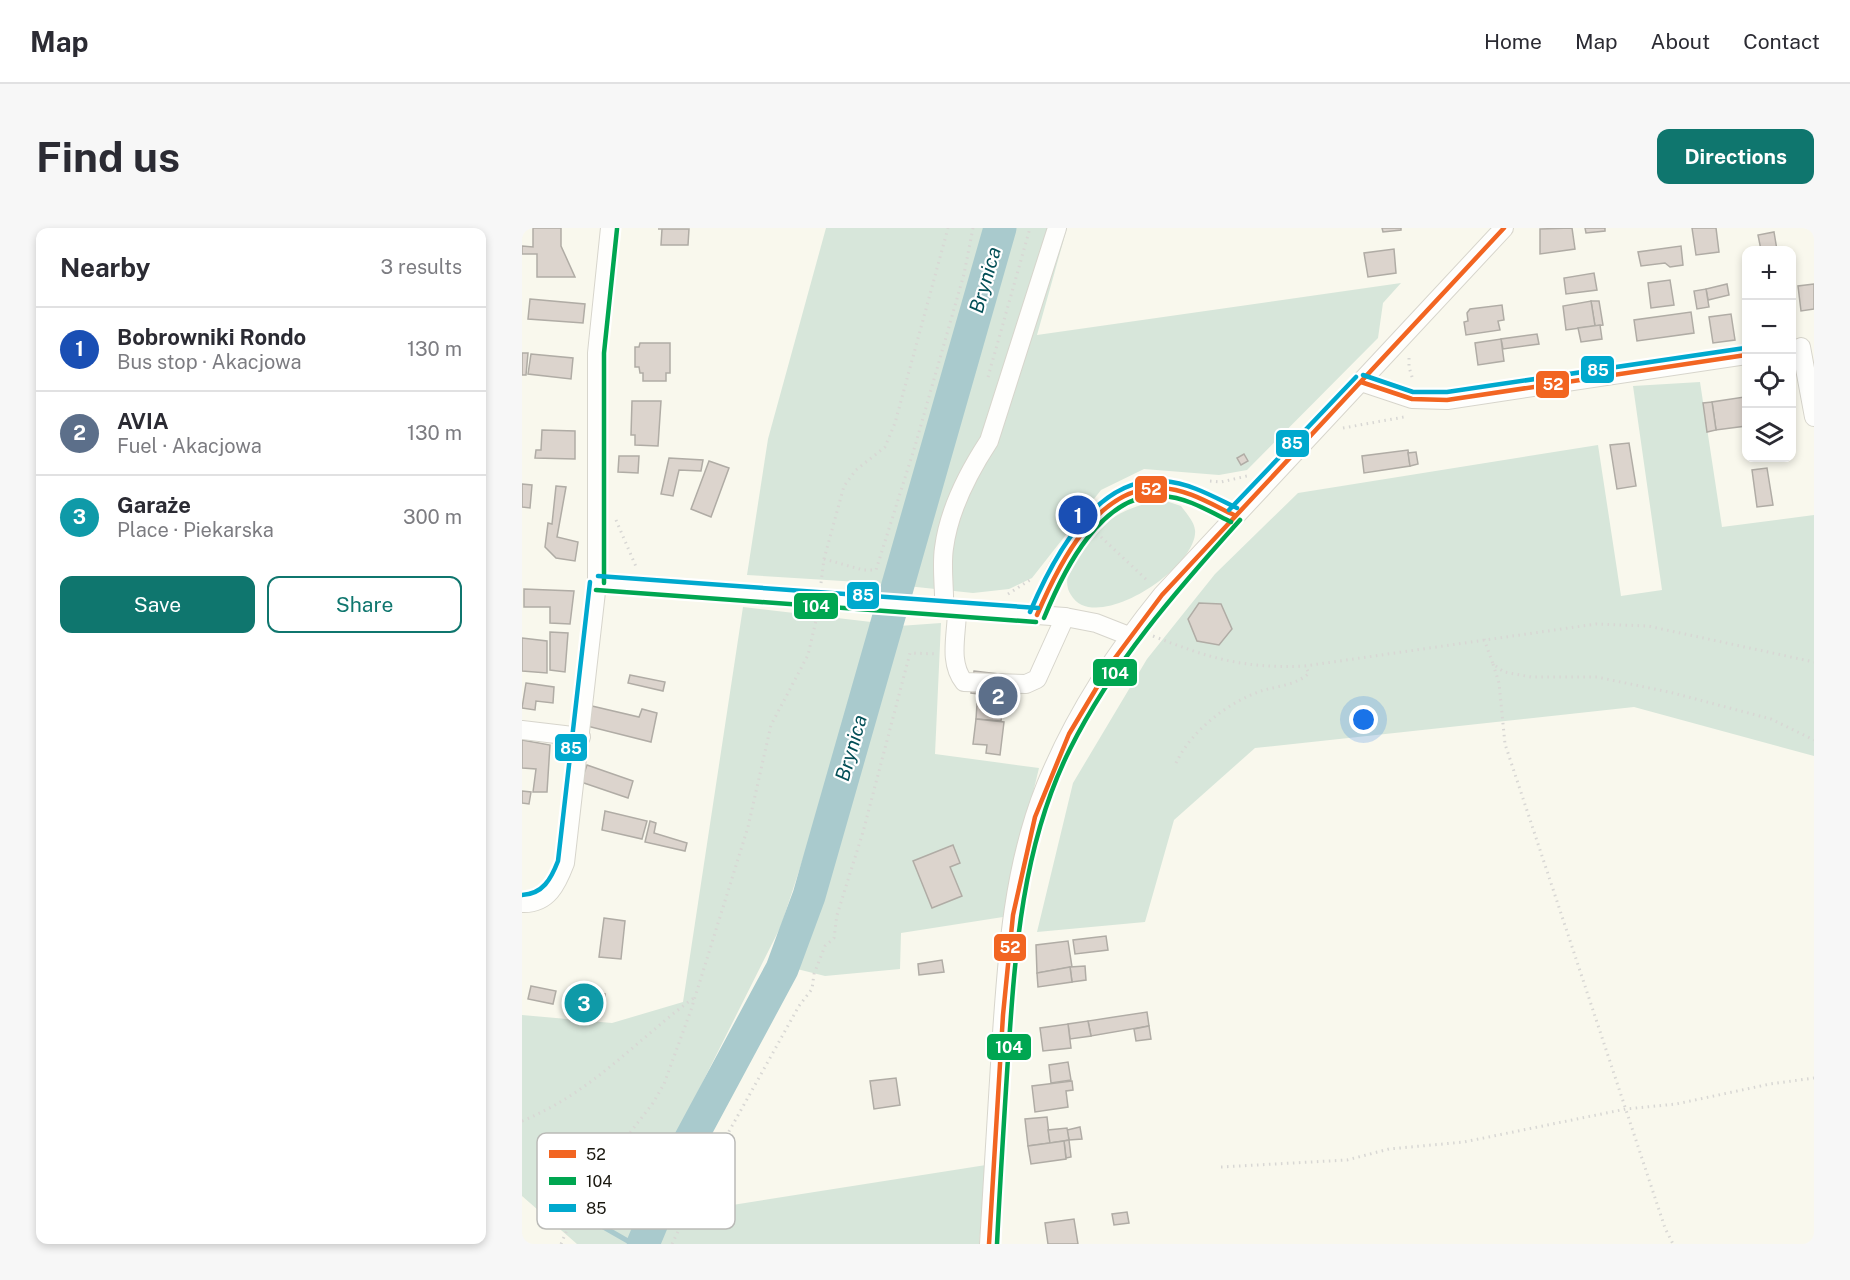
<!DOCTYPE html>
<html lang="en">
<head>
<meta charset="utf-8">
<style>
  body { margin:0; font-family:"Public Sans",sans-serif; background:#f7f7f7; color:#2b2b33 }
  .controls { position:absolute; right:18px; top:18px; display:grid; overflow:hidden; border-radius:12px; box-shadow:0 3px 9px #0003 }
  .controls button { width:54px; height:54px; display:grid; place-items:center; padding:0; border:0; border-bottom:2px solid #e1e1e2; background:#fff; color:#2b2b33; font:30px sans-serif }
  .you { position:absolute; left:842px; top:492px; width:21px; height:21px; margin:-15px; border:4px solid #fff; border-radius:50%; background:#1a73e8; box-shadow:0 0 0 9px #1a73e833 }
  .badge { display:grid; place-items:center; width:39px; height:39px; border-radius:50%; background:#0f766e; color:#fff; font-size:20px; font-weight:700 }
  .pin { position:absolute; translate:-50% -50%; border:3px solid #fff; box-shadow:0 2px 6px #0006 }
  .list { margin:0; padding:0; list-style:none }
  h2 { display:flex; justify-content:space-between; align-items:center; height:78px; margin:0; padding:0 24px; font-size:26px }
  h2 small { font-size:20px; font-weight:400; color:#7c7c81 }
  .list li { display:grid; grid-template-columns:39px 1fr auto; gap:18px; align-items:center; box-sizing:border-box; height:84px; padding:0 24px; border-top:2px solid #e1e1e2 }
  .list b { display:block; font-size:22px; white-space:nowrap }
  .list p { margin:0; font-size:20px; white-space:nowrap; color:#7c7c81 }
  .list em { font-size:20px; font-style:normal; color:#7c7c81 }
  .actions { display:flex; gap:12px; padding:18px 24px }
  .actions a { flex:1; padding:14px 0; border:2px solid #0f766e; border-radius:12px; text-align:center; font-size:21px; color:#0f766e }
  .actions .main { background:#0f766e; color:#fff }
  .icon { flex:none; width:33px; height:33px; fill:none; stroke:currentColor; stroke-width:2; stroke-linecap:round; stroke-linejoin:round }
  .map { position:relative; flex:none; width:1292px; height:1016px; overflow:hidden; border-radius:12px }
  header { display:flex; align-items:center; gap:36px; box-sizing:border-box; height:84px; padding:0 30px; background:#fff; border-bottom:2px solid #e1e1e2 }
  header strong { font-size:28px }
  nav { display:flex; gap:33px; margin-inline-start:auto; font-size:21px }
  .intro { display:flex; align-items:center; justify-content:space-between; box-sizing:border-box; height:144px; padding:0 36px }
  h1 { margin:0; font-size:42px }
  .button { padding:15px 27px; border-radius:12px; background:#0f766e; color:#fff; font-size:21px; font-weight:700 }
  main { display:flex; gap:36px; padding:0 36px }
  aside { flex:1; background:#fff; border-radius:12px; box-shadow:0 3px 9px #0003 }
  .map>svg:first-child { display:block }
  .green { fill:#d7e6da }
  .lines { fill:none; stroke-linecap:round; stroke-linejoin:round }
  .stream { stroke:#a9cacd; stroke-width:5 }
  .river { stroke:#a9cacd; stroke-width:33 }
  .building { fill:#dcd4cd; stroke:#b0aca5; stroke-width:1.5 }
  .minor-casing { stroke:#d7d5cc; stroke-width:20 }
  .path { stroke:#d8d7d4; stroke-width:3; stroke-dasharray:1.5 4.5; stroke-linecap:butt }
  .minor { stroke:#fefefc; stroke-width:18 }
  .bus-1-casing { stroke:#fff; stroke-width:9 }
  .bus-2-casing { stroke:#fff; stroke-width:9 }
  .bus-3-casing { stroke:#fff; stroke-width:9 }
  .bus-1 { stroke:#f26522; stroke-width:4.5 }
  .bus-2 { stroke:#00a651; stroke-width:4.5 }
  .bus-3 { stroke:#00a9ce; stroke-width:4.5 }
  .labels { text-anchor:middle; stroke-width:4.5; stroke-linejoin:round; paint-order:stroke }
  .water-label { font-size:20px; font-style:italic; fill:#034f57; stroke:#fff }
  .key { fill:#fff; stroke:#babab7; stroke-width:1.5 }
  .key-label { font-size:16px; fill:#1a1810 }
  .line-badge { stroke:#fff; stroke-width:2 }
  .badge-label { font-size:16px; text-anchor:middle; font-weight:bold; fill:#fff }
</style>
</head>
<body>
<header>
<strong>Map</strong>
<nav><a>Home</a><a>Map</a><a>About</a><a>Contact</a></nav>
</header>
<div class="intro"><h1>Find us</h1><a class="button">Directions</a></div>
<main>
<aside>
<h2>Nearby<small>3 results</small></h2>
<ul class="list">
<li><span class="badge" style="background:#1a4fb4">1</span><div><b>Bobrowniki Rondo</b><p>Bus stop · Akacjowa</p></div><em>130 m</em></li>
<li><span class="badge" style="background:#5c6f8a">2</span><div><b>AVIA</b><p>Fuel · Akacjowa</p></div><em>130 m</em></li>
<li><span class="badge" style="background:#0f9aa8">3</span><div><b>Garaże</b><p>Place · Piekarska</p></div><em>300 m</em></li>
</ul>
<div class="actions"><a class="main">Save</a><a>Share</a></div>
</aside>
<div class="map">
<svg width="1292" height="1016" viewBox="0 0 1292 1016">
  <rect width="100%" height="100%" fill="#f9f8ed"/>
  <g class="green">
    <polygon points="304,0 470,0 369,356 225,347 246,211"/>
    <polygon points="486,0 545,0 515,107 879,55 861,75 856,110 725,242 697,247 622,241 579,262 510,350 487,361 451,365 385,358"/>
    <polygon points="1178,154 1200,299 1292,287 1292,528 1112,479 733,520 652,592 623,694 515,704 551,555 625,431 693,346 776,265 1076,217 1099,368 1140,362 1111,158"/>
    <path d="M644,273L659,278C664,285 672,293 673,302C677,339 573,408 549,367C544,360 544,350 548,341C553,331 562,321 569,311C587,286 615,275 644,273Z"/>
    <polygon points="221,379 358,395 259,698 136,943 104,1016 55,1016 0,968 0,787 90,795 161,774"/>
    <polygon points="419,395 413,526 517,540 481,689 379,705 378,741 303,748 267,739 289,685 377,398"/>
    <polygon points="464,937 457,1016 137,1016 144,996 179,982"/>
  </g>
  <g class="lines">
    <polyline class="stream" points="43,977 111,1016"/>
    <polyline class="river" points="121,1016 153,940 260,741 287,668 478,0"/>
  </g>
  <g class="building">
    <polygon points="11,0 39,0 39,18 53,49 15,49 15,26 0,26 0,18 11,19"/>
    <polygon points="860,0 879,0 879,2 861,4"/>
    <polygon points="1050,0 1053,21 1018,26 1018,1"/>
    <polygon points="1063,0 1083,0 1083,3 1064,5"/>
    <polygon points="1170,0 1194,0 1197,24 1174,27"/>
    <polygon points="136,1 167,1 166,17 139,17 140,1"/>
    <polygon points="1252,4 1255,22 1239,22 1236,7"/>
    <polygon points="1159,18 1161,37 1148,39 1143,35 1119,38 1116,24"/>
    <polygon points="872,21 874,45 846,49 842,25"/>
    <polygon points="1072,45 1075,62 1044,66 1042,50"/>
    <polygon points="1148,52 1152,77 1129,80 1126,55"/>
    <polygon points="1205,56 1207,67 1186,72 1184,61"/>
    <polygon points="1292,56 1292,81 1279,83 1276,58"/>
    <polygon points="1184,61 1187,79 1175,81 1172,63"/>
    <polygon points="8,71 63,76 61,95 6,91"/>
    <polygon points="1069,73 1077,73 1081,97 1073,98"/>
    <polygon points="1069,73 1073,98 1044,102 1041,78"/>
    <polygon points="980,77 982,92 976,93 978,102 944,107 942,94 946,93 945,85 948,81"/>
    <polygon points="1169,84 1172,105 1115,113 1112,92"/>
    <polygon points="1209,86 1213,112 1191,115 1187,89"/>
    <polygon points="1078,97 1080,111 1059,114 1056,100"/>
    <polygon points="1015,106 1017,116 981,121 979,111"/>
    <polygon points="979,111 982,133 956,137 953,115"/>
    <polygon points="118,115 148,115 148,145 144,145 144,153 121,153 121,145 118,145 117,139 113,139 113,119 117,119"/>
    <polygon points="0,125 6,125 4,147 0,147"/>
    <polygon points="9,126 51,130 49,151 6,146"/>
    <polygon points="1222,169 1224,198 1194,202 1190,174"/>
    <polygon points="110,173 139,173 136,218 113,217 113,207 109,207"/>
    <polygon points="1190,174 1194,202 1185,204 1181,175"/>
    <polygon points="20,202 53,203 53,231 13,230 14,222 19,222"/>
    <polygon points="1107,215 1114,258 1095,261 1088,217"/>
    <polygon points="886,222 888,238 842,245 840,228"/>
    <polygon points="894,224 896,236 888,238 886,225"/>
    <polygon points="722,226 726,233 719,237 715,230"/>
    <polygon points="97,228 117,228 116,245 96,244"/>
    <polygon points="147,230 181,232 179,243 157,242 151,268 139,266"/>
    <polygon points="187,233 207,240 189,289 169,281"/>
    <polygon points="1245,240 1251,277 1235,279 1230,242"/>
    <polygon points="0,256 10,257 8,280 0,279"/>
    <polygon points="34,258 44,259 35,309 56,314 53,333 34,330 23,319 26,295 30,296"/>
    <polygon points="2,361 52,363 48,396 28,395 28,379 2,379"/>
    <polygon points="677,375 699,376 710,401 697,417 675,413 666,391"/>
    <polygon points="28,404 46,405 43,444 28,442"/>
    <polygon points="0,410 25,413 25,445 0,443"/>
    <polygon points="452,443 493,448 491,470 449,465"/>
    <polygon points="108,447 143,454 141,463 106,455"/>
    <polygon points="4,455 32,459 31,475 14,473 13,482 0,480"/>
    <polygon points="455,476 481,479 479,493 454,491"/>
    <polygon points="70,478 117,489 120,481 135,485 129,514 65,498"/>
    <polygon points="454,491 482,494 478,527 464,525 465,517 451,516"/>
    <polygon points="0,512 28,517 25,564 11,564 14,541 0,540"/>
    <polygon points="65,537 111,553 106,570 59,554"/>
    <polygon points="0,563 9,564 7,576 0,575"/>
    <polygon points="83,583 125,593 120,611 80,602"/>
    <polygon points="128,593 134,595 132,605 165,615 163,623 123,614"/>
    <polygon points="431,617 438,635 428,639 440,668 410,680 391,633"/>
    <polygon points="82,690 103,693 99,731 77,729"/>
    <polygon points="584,708 586,722 553,726 551,712"/>
    <polygon points="546,713 550,739 515,745 514,717"/>
    <polygon points="420,732 422,744 397,747 396,736"/>
    <polygon points="563,738 564,752 550,754 548,739"/>
    <polygon points="548,739 550,754 516,759 515,745"/>
    <polygon points="9,758 34,763 31,776 6,771"/>
    <polygon points="45,762 83,766 80,786 42,779"/>
    <polygon points="625,784 627,798 569,808 566,793"/>
    <polygon points="566,793 569,808 548,811 546,796"/>
    <polygon points="546,796 549,820 521,823 518,800"/>
    <polygon points="627,798 629,811 614,813 612,801"/>
    <polygon points="546,834 549,852 529,855 527,837"/>
    <polygon points="374,850 378,877 352,881 348,853"/>
    <polygon points="550,853 551,862 544,863 546,879 513,884 510,858"/>
    <polygon points="525,889 528,915 506,918 503,891"/>
    <polygon points="558,899 560,911 547,912 545,902"/>
    <polygon points="545,900 547,912 528,915 526,902"/>
    <polygon points="547,912 549,929 544,930 542,913"/>
    <polygon points="542,913 544,931 509,936 506,918"/>
    <polygon points="605,984 607,995 592,997 590,986"/>
    <polygon points="552,991 556,1016 526,1016 523,995"/>
  </g>
  <g class="lines">
    <defs>
      <g id="minor">
        <polyline points="1279,119 1292,189"/>
        <polyline points="839,154 890,171 925,172 1224,127"/>
        <polyline points="75,355 543,389 574,395 607,408"/>
        <path d="M422,381C423,361 419,340 422,320C427,281 446,245 467,213L535,0"/>
        <path d="M435,382C435,406 426,434 442,454L504,456L515,451L543,389"/>
        <path d="M515,387C522,371 528,352 537,337C556,305 598,256 639,260C665,262 689,276 712,287"/>
        <polyline points="0,502 59,509"/>
        <path d="M0,675C26,676 35,656 43,635L75,355V125L88,0"/>
        <path d="M467,1016C471,951 475,886 479,820C485,731 490,641 524,557C552,488 593,425 640,367L982,0"/>
      </g>
    </defs>
    <use href="#minor" class="minor-casing"/>
    <g class="path">
      <polyline points="887,130 887,139 891,152"/>
      <polyline points="466,149 508,0"/>
      <polyline points="821,200 882,189"/>
      <polyline points="688,253 699,254 725,248"/>
      <polyline points="94,292 115,341"/>
      <polyline points="579,309 627,354"/>
      <polyline points="302,331 341,342 354,342 393,218 442,46 451,0"/>
      <polyline points="299,355 302,331 322,258 334,242 363,219 373,195 426,0"/>
      <polyline points="486,366 508,352"/>
      <path d="M631,408C687,430 722,441 783,438L1074,396L1126,398L1292,434"/>
      <polyline points="962,411 971,436 982,444 1009,449 1075,449 1151,465 1249,491 1292,512"/>
      <polyline points="971,436 977,455 983,516 1143,1000 1151,1016"/>
      <path d="M654,535C669,503 705,475 739,463C755,458 775,457 787,445L783,438"/>
      <path d="M0,893C71,864 113,813 173,769"/>
      <polyline points="699,939 825,932 867,921 942,914 1104,881 1154,876 1248,856 1292,850"/>
      <polyline points="39,1016 57,974 72,951 131,875 142,856 169,782 226,599 249,497 286,427 295,388"/>
      <polyline points="150,1016 186,941 277,778 290,761 292,746 303,718 312,710 315,687 341,604 388,425 416,426"/>
    </g>
    <use href="#minor" class="minor"/>
    <defs>
      <g id="bus-1">
        <polyline points="839,154 890,171 925,172 1224,127"/>
        <path d="M515,387C536,338 575,257 639,260C665,261 689,276 712,287"/>
        <polyline points="467,1016 481,787 491,687 513,589 547,506 590,434 640,367 982,0"/>
      </g>
      <g id="bus-2">
        <polyline points="82,355 82,125 95,1"/>
        <polyline points="74,362 514,394"/>
        <path d="M522,390C541,344 579,264 640,268C664,269 687,283 709,294"/>
        <path d="M475,1016C478,954 482,892 486,830C493,725 500,617 548,521C591,435 654,363 718,292"/>
      </g>
      <g id="bus-3">
        <polyline points="841,147 891,164 925,164 1223,120"/>
        <polyline points="707,282 834,149"/>
        <polyline points="76,348 516,380"/>
        <path d="M508,384C530,332 573,247 642,253C668,255 692,269 715,280"/>
        <path d="M0,667C21,666 29,651 36,633L68,354"/>
      </g>
    </defs>
    <use href="#bus-1" class="bus-1-casing"/>
    <use href="#bus-2" class="bus-2-casing"/>
    <use href="#bus-3" class="bus-3-casing"/>
    <use href="#bus-1" class="bus-1"/>
    <use href="#bus-2" class="bus-2"/>
    <use href="#bus-3" class="bus-3"/>
  </g>
  <g class="labels">
    <g class="water-label">
      <text transform="translate(463 52) rotate(-74)" y="7">Brynica</text>
      <text transform="translate(329 520) rotate(-74)" y="7">Brynica</text>
    </g>
  </g>
  <rect x="15" y="905" width="198" height="96" rx="9" class="key"/>
  <rect x="27" y="922" width="27" height="8" fill="#f26522"/>
  <rect x="27" y="949" width="27" height="8" fill="#00a651"/>
  <rect x="27" y="976" width="27" height="8" fill="#00a9ce"/>
  <g class="key-label">
    <text x="64" y="932">52</text>
    <text x="64" y="959">104</text>
    <text x="64" y="986">85</text>
  </g>
  <g class="line-badge">
    <rect x="1058" y="127" width="35" height="29" rx="6" fill="#00a9ce"/>
    <rect x="1013" y="142" width="35" height="29" rx="6" fill="#f26522"/>
    <rect x="753" y="201" width="35" height="29" rx="6" fill="#00a9ce"/>
    <rect x="612" y="247" width="34" height="29" rx="6" fill="#f26522"/>
    <rect x="324" y="353" width="34" height="29" rx="6" fill="#00a9ce"/>
    <rect x="271" y="364" width="46" height="28" rx="6" fill="#00a651"/>
    <rect x="570" y="430" width="46" height="29" rx="6" fill="#00a651"/>
    <rect x="32" y="505" width="34" height="29" rx="6" fill="#00a9ce"/>
    <rect x="471" y="705" width="34" height="29" rx="6" fill="#f26522"/>
    <rect x="464" y="805" width="46" height="28" rx="6" fill="#00a651"/>
  </g>
  <g class="badge-label">
    <text x="1076" y="148">85</text>
    <text x="1031" y="162">52</text>
    <text x="770" y="221">85</text>
    <text x="629" y="267">52</text>
    <text x="341" y="373">85</text>
    <text x="294" y="384">104</text>
    <text x="593" y="451">104</text>
    <text x="49" y="526">85</text>
    <text x="488" y="725">52</text>
    <text x="487" y="825">104</text>
  </g>
</svg>
<div class="controls">
<button>+</button>
<button>−</button>
<button><svg class="icon" aria-label="locate" viewBox="0 0 24 24"><circle cx="12" cy="12" r="6"/><path d="M12 2v4M12 18v4M2 12h4M18 12h4"/></svg></button>
<button><svg class="icon" aria-label="layers" viewBox="0 0 24 24"><path d="M12 4l9 5-9 5-9-5zM3 14l9 5 9-5"/></svg></button>
</div>
<div class="you"></div>
<div class="pin badge" style="left:556px;top:287px;background:#1a4fb4">1</div>
<div class="pin badge" style="left:476px;top:468px;background:#5c6f8a">2</div>
<div class="pin badge" style="left:62px;top:775px;background:#0f9aa8">3</div>
</div>
</main>
</body>
</html>
